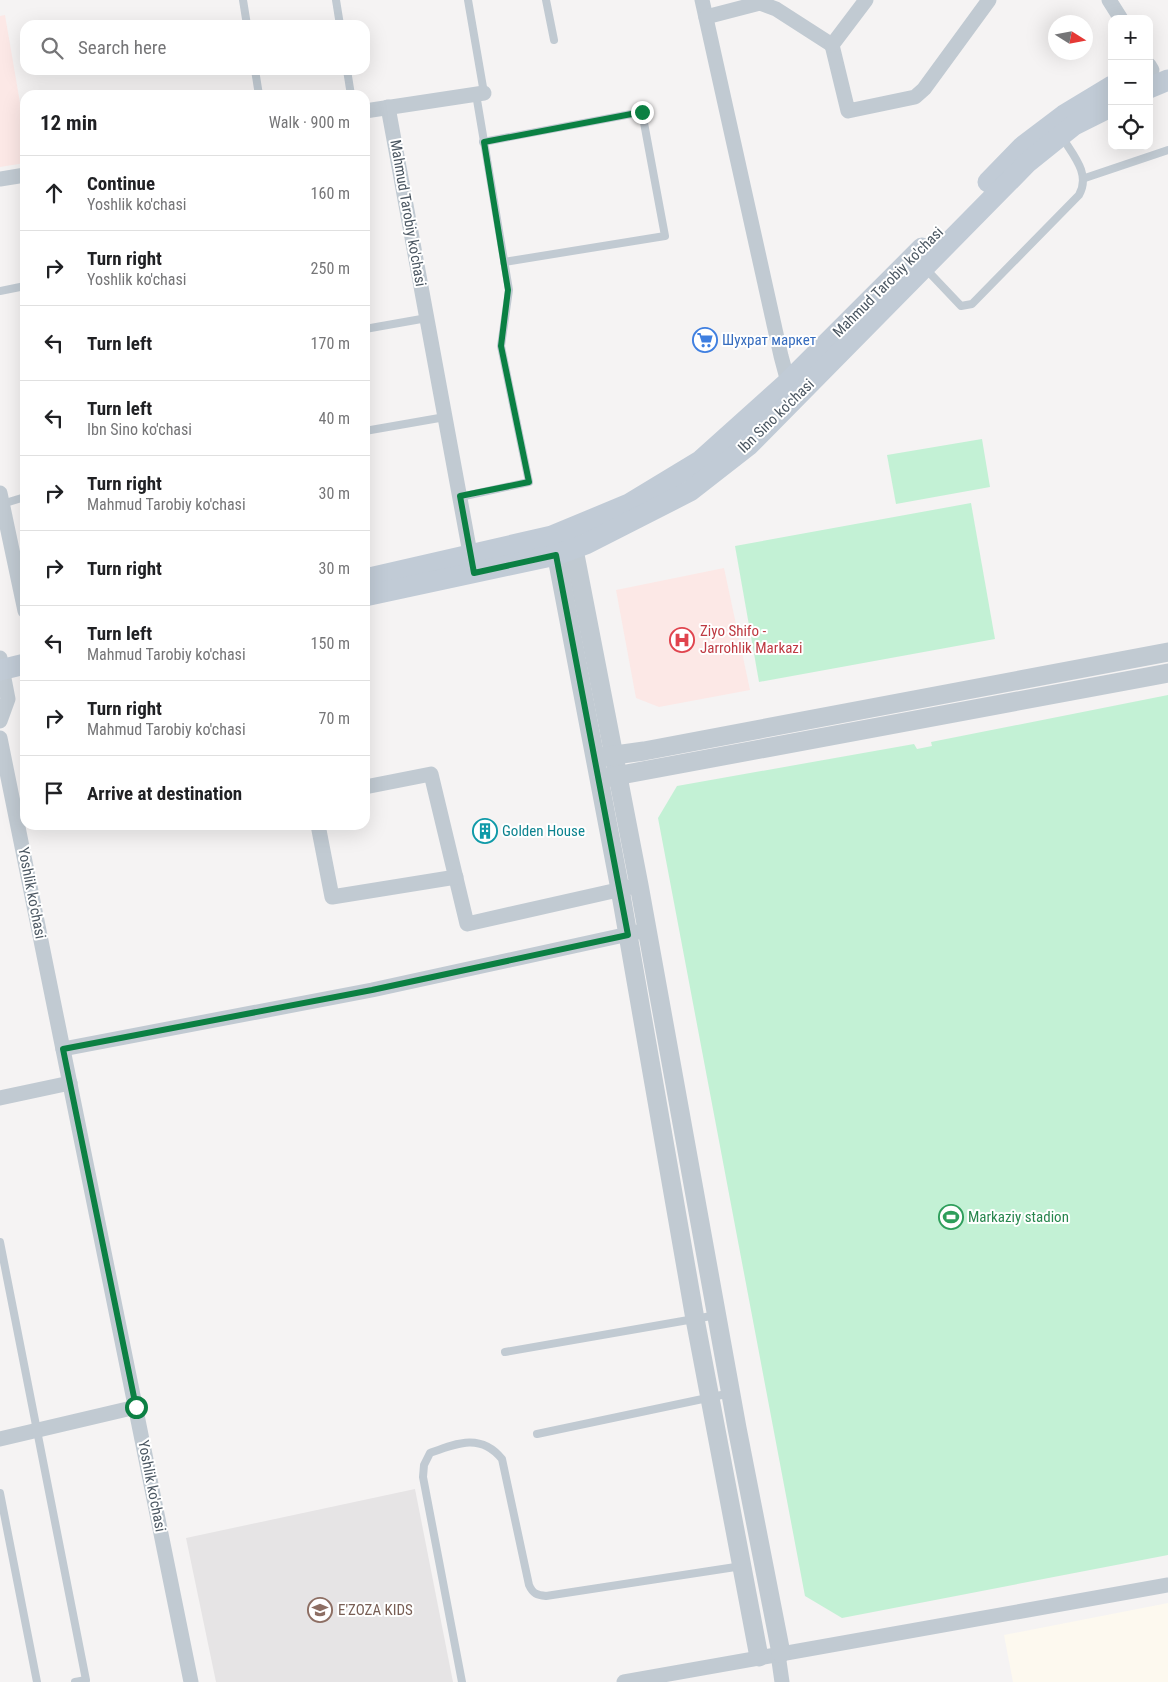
<!DOCTYPE html>
<html lang="en">
<head>
<meta charset="utf-8">
<style>
  body { margin:0; font-family:"Roboto Condensed",sans-serif; background:#f6f6f6; color:#202124 }
  .controls { position:absolute; right:15px; top:15px; display:grid; overflow:hidden; border-radius:10px; box-shadow:0 5px 20px #0002 }
  .controls button { width:45px; height:45px; display:grid; place-items:center; padding:0; border:0; border-bottom:1px solid #e0e0e0; background:#fff; color:#202124; font:25px sans-serif }
  .compass { position:absolute; left:1048px; top:15px; width:45px; height:45px; border-radius:50%; background:#fff; box-shadow:0 5px 20px #0002; rotate:101deg }
  .stop { position:absolute; width:15px; height:15px; margin:-11px; border:4px solid #0b8043; border-radius:50%; background:#fff }
  .stop.end { background:#0b8043; border-color:#fff; box-shadow:0 1px 5px #0008 }
  .list { margin:0; padding:0; list-style:none }
  h2 { display:flex; justify-content:space-between; align-items:center; height:65px; margin:0; padding:0 20px; font-size:21px }
  h2 small { font-size:16px; font-weight:400; color:#757577 }
  .list li { display:grid; grid-template-columns:32px 1fr auto; gap:15px; align-items:center; box-sizing:border-box; height:75px; padding:0 20px; border-top:1px solid #e0e0e0 }
  .list b { display:block; font-size:19px; white-space:nowrap }
  .list p { margin:0; font-size:16px; white-space:nowrap; color:#757577 }
  .list em { font-size:16px; font-style:normal; color:#757577 }
  .icon { flex:none; width:28px; height:28px; fill:none; stroke:currentColor; stroke-width:2; stroke-linecap:round; stroke-linejoin:round }
  .map { position:relative; flex:none; width:1168px; height:1682px; overflow:hidden }
  .search { position:absolute; background:#fff; box-shadow:0 5px 20px #0002; left:20px; top:20px; width:350px; height:55px; display:flex; align-items:center; gap:12px; box-sizing:border-box; padding:0 18px; border-radius:15px; color:#757577; font-size:19px }
  .panel { position:absolute; background:#fff; box-shadow:0 5px 20px #0002; left:20px; top:90px; width:350px; height:740px; border-radius:15px }
  .map>svg:first-child { display:block }
  .commercial { fill:#fdf9ef }
  .education { fill:#e6e4e5 }
  .medical { fill:#fce8e6 }
  .green { fill:#c3f1d5 }
  .lines { fill:none; stroke-linecap:round; stroke-linejoin:round }
  .service { stroke:#c1cad2; stroke-width:8 }
  .minor { stroke:#c1cad2; stroke-width:15 }
  .tertiary { stroke:#c1cad2; stroke-width:19 }
  .secondary { stroke:#c1cbd6; stroke-width:21 }
  .route { stroke:#0b8043; stroke-width:6 }
  .labels { text-anchor:middle; stroke-width:4; stroke-linejoin:round; paint-order:stroke }
  .street-label { font-size:15px; fill:#4a5661; stroke:#fff }
  .shop-label { font-size:15px; fill:#366cbe; stroke:#fff; text-anchor:start }
  .health-label { font-size:15px; fill:#be3a42; stroke:#fff; text-anchor:start }
  .culture-label { font-size:15px; fill:#0d838f; stroke:#fff; text-anchor:start }
  .leisure-label { font-size:15px; fill:#27864d; stroke:#fff; text-anchor:start }
  .education-label { font-size:15px; fill:#785e54; stroke:#fff; text-anchor:start }
</style>
</head>
<body>
<div class="map">
<svg width="1168" height="1682" viewBox="0 0 1168 1682">
  <rect width="100%" height="100%" fill="#f5f3f3"/>
  <polygon class="commercial" points="1168,1603 1168,1682 1013,1682 1004,1635"/>
  <polygon class="education" points="415,1489 453,1682 216,1682 186,1538"/>
  <g class="medical">
    <polygon points="5,15 25,132 25,163 0,167 0,16"/>
    <polygon points="724,568 750,690 659,707 636,698 616,590"/>
  </g>
  <g class="green">
    <polygon points="982,439 990,487 896,504 887,455"/>
    <polygon points="971,503 995,639 759,682 735,546"/>
    <polygon points="1168,695 1168,1555 842,1618 805,1596 658,818 677,786 914,744 917,749 932,746 931,742"/>
  </g>
  <g class="lines">
    <g class="service">
      <polyline points="243,0 247,25"/>
      <polyline points="336,0 340,25"/>
      <polyline points="468,0 484,93"/>
      <polyline points="546,0 554,40"/>
      <polyline points="255,70 259,95"/>
      <polyline points="347,70 351,95"/>
      <polyline points="483,142 642,112 665,236 504,262"/>
      <polyline points="1085,178 1168,150"/>
      <path d="M924,267L961,306L972,304L1079,195C1091,174 1073,155 1062,137"/>
      <polyline points="0,291 25,286"/>
      <polyline points="365,329 427,318"/>
      <polyline points="365,431 445,417"/>
      <polyline points="460,497 529,482 501,346 509,290 476,94"/>
      <polyline points="2,504 25,497"/>
      <polyline points="0,1242 86,1680 75,1682"/>
      <polyline points="505,1352 717,1315"/>
      <polyline points="537,1434 731,1393"/>
      <polyline points="0,1493 37,1682"/>
      <path d="M462,1682L423,1477L424,1465L430,1453C457,1443 481,1433 502,1459L529,1585C533,1594 537,1595 546,1596L742,1566"/>
    </g>
    <g class="minor">
      <polyline points="702,0 781,356 788,382 793,387"/>
      <polyline points="1109,0 1121,19"/>
      <polyline points="706,17 760,3 776,9 832,45"/>
      <polyline points="832,45 848,111 915,97 924,89 989,0"/>
      <polyline points="832,45 866,0"/>
      <polyline points="1149,65 1152,70"/>
      <polyline points="388,107 472,564"/>
      <polyline points="365,111 484,93"/>
      <polyline points="0,179 25,175"/>
      <polyline points="0,493 25,611"/>
      <polyline points="0,658 8,699 0,721"/>
      <polyline points="0,738 191,1682"/>
      <polyline points="365,787 431,774 467,924 631,887"/>
      <polyline points="318,825 332,897 456,877"/>
      <polyline points="63,1049 372,990 647,930"/>
      <polyline points="0,1098 70,1083"/>
      <polyline points="0,1439 136,1407"/>
      <polyline points="778,1654 782,1682"/>
      <polyline points="624,1682 1168,1585"/>
    </g>
    <g class="tertiary">
      <polyline points="571,534 639,885 737,1428 781,1653"/>
      <polyline points="554,542 620,889 695,1319 759,1657"/>
      <polyline points="601,757 644,751 1168,652"/>
      <polyline points="605,778 1168,673"/>
    </g>
    <g class="secondary">
      <polyline points="1149,88 1168,80"/>
      <polyline points="988,182 1022,147 1064,115 1112,86"/>
      <polyline points="365,579 552,536 629,504 700,461 788,382 922,248"/>
      <polyline points="365,596 556,555 586,544 690,491 749,445 1028,162 1074,125 1112,106"/>
      <polyline points="0,670 25,664"/>
    </g>
  </g>
  <g class="lines">
    <polyline class="route" points="136,1407 63,1049 372,990 628,935 556,555 474,573 460,496 529,482 501,346 508,290 484,142 642,112"/>
  </g>
  <defs>
    <symbol id="supermarket-ring" viewBox="-11 -11 22 22"><circle r="9.5" fill="#fff" stroke="#3f7fe0" stroke-width="1.5"/><path d="M-6-5.5h2.5l.6 2H6L4.5 2H-2.5L-4.4-4H-6ZM-1.5 3.2a1.3 1.3 0 1 0 .1 0ZM3 3.2a1.3 1.3 0 1 0 .1 0Z" fill="#3f7fe0"/></symbol>
    <symbol id="hospital-ring" viewBox="-11 -11 22 22"><circle r="9.5" fill="#fff" stroke="#e0444e" stroke-width="1.5"/><path d="M-5-5h3v3.5h4V-5h3V5h-3V1.5h-4V5h-3Z" fill="#e0444e"/></symbol>
    <symbol id="building-ring" viewBox="-11 -11 22 22"><circle r="9.5" fill="#fff" stroke="#0f9aa8" stroke-width="1.5"/><path d="M-4-6H4V6H1V3H-1V6H-4ZM-2.5-4.3h1.7v1.8h-1.7ZM.8-4.3h1.7v1.8H.8ZM-2.5-1h1.7V.8h-1.7ZM.8-1h1.7V.8H.8Z" fill="#0f9aa8"/></symbol>
    <symbol id="stadium-ring" viewBox="-11 -11 22 22"><circle r="9.5" fill="#fff" stroke="#2e9e5b" stroke-width="1.5"/><path d="M0-5a6.5 5 0 1 0 0 10a6.5 5 0 1 0 0-10ZM-3.5-1.8h7v3.6h-7Z" fill="#2e9e5b"/></symbol>
    <symbol id="school-ring" viewBox="-11 -11 22 22"><circle r="9.5" fill="#fff" stroke="#8d6e63" stroke-width="1.5"/><path d="M0-5L7-2L0 1L-7-2ZM-4 1L0 2.5L4 1V4Q0 6-4 4Z" fill="#8d6e63"/></symbol>
  </defs>
  <g fill-rule="evenodd">
    <use href="#supermarket-ring" x="691" y="326" width="28" height="28"/>
    <use href="#hospital-ring" x="668" y="626" width="28" height="28"/>
    <use href="#building-ring" x="471" y="817" width="28" height="28"/>
    <use href="#stadium-ring" x="937" y="1203" width="28" height="28"/>
    <use href="#school-ring" x="306" y="1596" width="28" height="28"/>
  </g>
  <g class="labels">
    <g class="street-label">
      <text transform="translate(408 213) rotate(80)" y="5">Mahmud Tarobiy ko'chasi</text>
      <text transform="translate(888 282) rotate(-45)" y="5">Mahmud Tarobiy ko'chasi</text>
      <text transform="translate(776 416) rotate(-44)" y="5">Ibn Sino ko'chasi</text>
      <text transform="translate(32 893) rotate(79)" y="5">Yoshlik ko'chasi</text>
      <text transform="translate(152 1486) rotate(79)" y="5">Yoshlik ko'chasi</text>
    </g>
    <g class="shop-label">
      <text x="722" y="345">Шухрат маркет</text>
    </g>
    <g class="health-label">
      <text x="700" y="636">Ziyo Shifo -<tspan x="700" dy="17">Jarrohlik Markazi</tspan></text>
    </g>
    <g class="culture-label">
      <text x="502" y="836">Golden House</text>
    </g>
    <g class="leisure-label">
      <text x="968" y="1222">Markaziy stadion</text>
    </g>
    <g class="education-label">
      <text x="338" y="1615">E'ZOZA KIDS</text>
    </g>
  </g>
</svg>
<div class="controls">
<button>+</button>
<button>−</button>
<button><svg class="icon" aria-label="locate" viewBox="0 0 24 24"><circle cx="12" cy="12" r="6"/><path d="M12 2v4M12 18v4M2 12h4M18 12h4"/></svg></button>
</div>
<svg class="compass" viewBox="-18 -18 36 36"><path d="M0-13l5 13h-10z" fill="#e53935"/><path d="M0 13l5-13h-10z" fill="#757577"/></svg>
<div class="stop" style="left:136px;top:1407px"></div>
<div class="stop end" style="left:642px;top:112px"></div>
<div class="search"><svg class="icon" aria-label="search" viewBox="0 0 24 24"><circle cx="10" cy="10" r="6"/><path d="M15 15l6 6"/></svg>Search here</div>
<section class="panel">
<h2>12 min<small>Walk · 900 m</small></h2>
<ul class="list">
<li><svg class="icon" aria-label="ahead" viewBox="0 0 24 24"><path d="M12 20V5M6 11l6-6 6 6"/></svg><div><b>Continue</b><p>Yoshlik ko'chasi</p></div><em>160 m</em></li>
<li><svg class="icon" aria-label="right" viewBox="0 0 24 24"><path d="M7 20v-9h11M14 6l5 5-5 5"/></svg><div><b>Turn right</b><p>Yoshlik ko'chasi</p></div><em>250 m</em></li>
<li><svg class="icon" aria-label="left" viewBox="0 0 24 24"><path d="M17 20v-9H6M10 6l-5 5 5 5"/></svg><div><b>Turn left</b></div><em>170 m</em></li>
<li><svg class="icon" aria-label="left" viewBox="0 0 24 24"><path d="M17 20v-9H6M10 6l-5 5 5 5"/></svg><div><b>Turn left</b><p>Ibn Sino ko'chasi</p></div><em>40 m</em></li>
<li><svg class="icon" aria-label="right" viewBox="0 0 24 24"><path d="M7 20v-9h11M14 6l5 5-5 5"/></svg><div><b>Turn right</b><p>Mahmud Tarobiy ko'chasi</p></div><em>30 m</em></li>
<li><svg class="icon" aria-label="right" viewBox="0 0 24 24"><path d="M7 20v-9h11M14 6l5 5-5 5"/></svg><div><b>Turn right</b></div><em>30 m</em></li>
<li><svg class="icon" aria-label="left" viewBox="0 0 24 24"><path d="M17 20v-9H6M10 6l-5 5 5 5"/></svg><div><b>Turn left</b><p>Mahmud Tarobiy ko'chasi</p></div><em>150 m</em></li>
<li><svg class="icon" aria-label="right" viewBox="0 0 24 24"><path d="M7 20v-9h11M14 6l5 5-5 5"/></svg><div><b>Turn right</b><p>Mahmud Tarobiy ko'chasi</p></div><em>70 m</em></li>
<li><svg class="icon" aria-label="arrive" viewBox="0 0 24 24"><path d="M6 21V4h12l-3 4 3 4H6"/></svg><div><b>Arrive at destination</b></div></li>
</ul>
</section>
</div>
</body>
</html>
